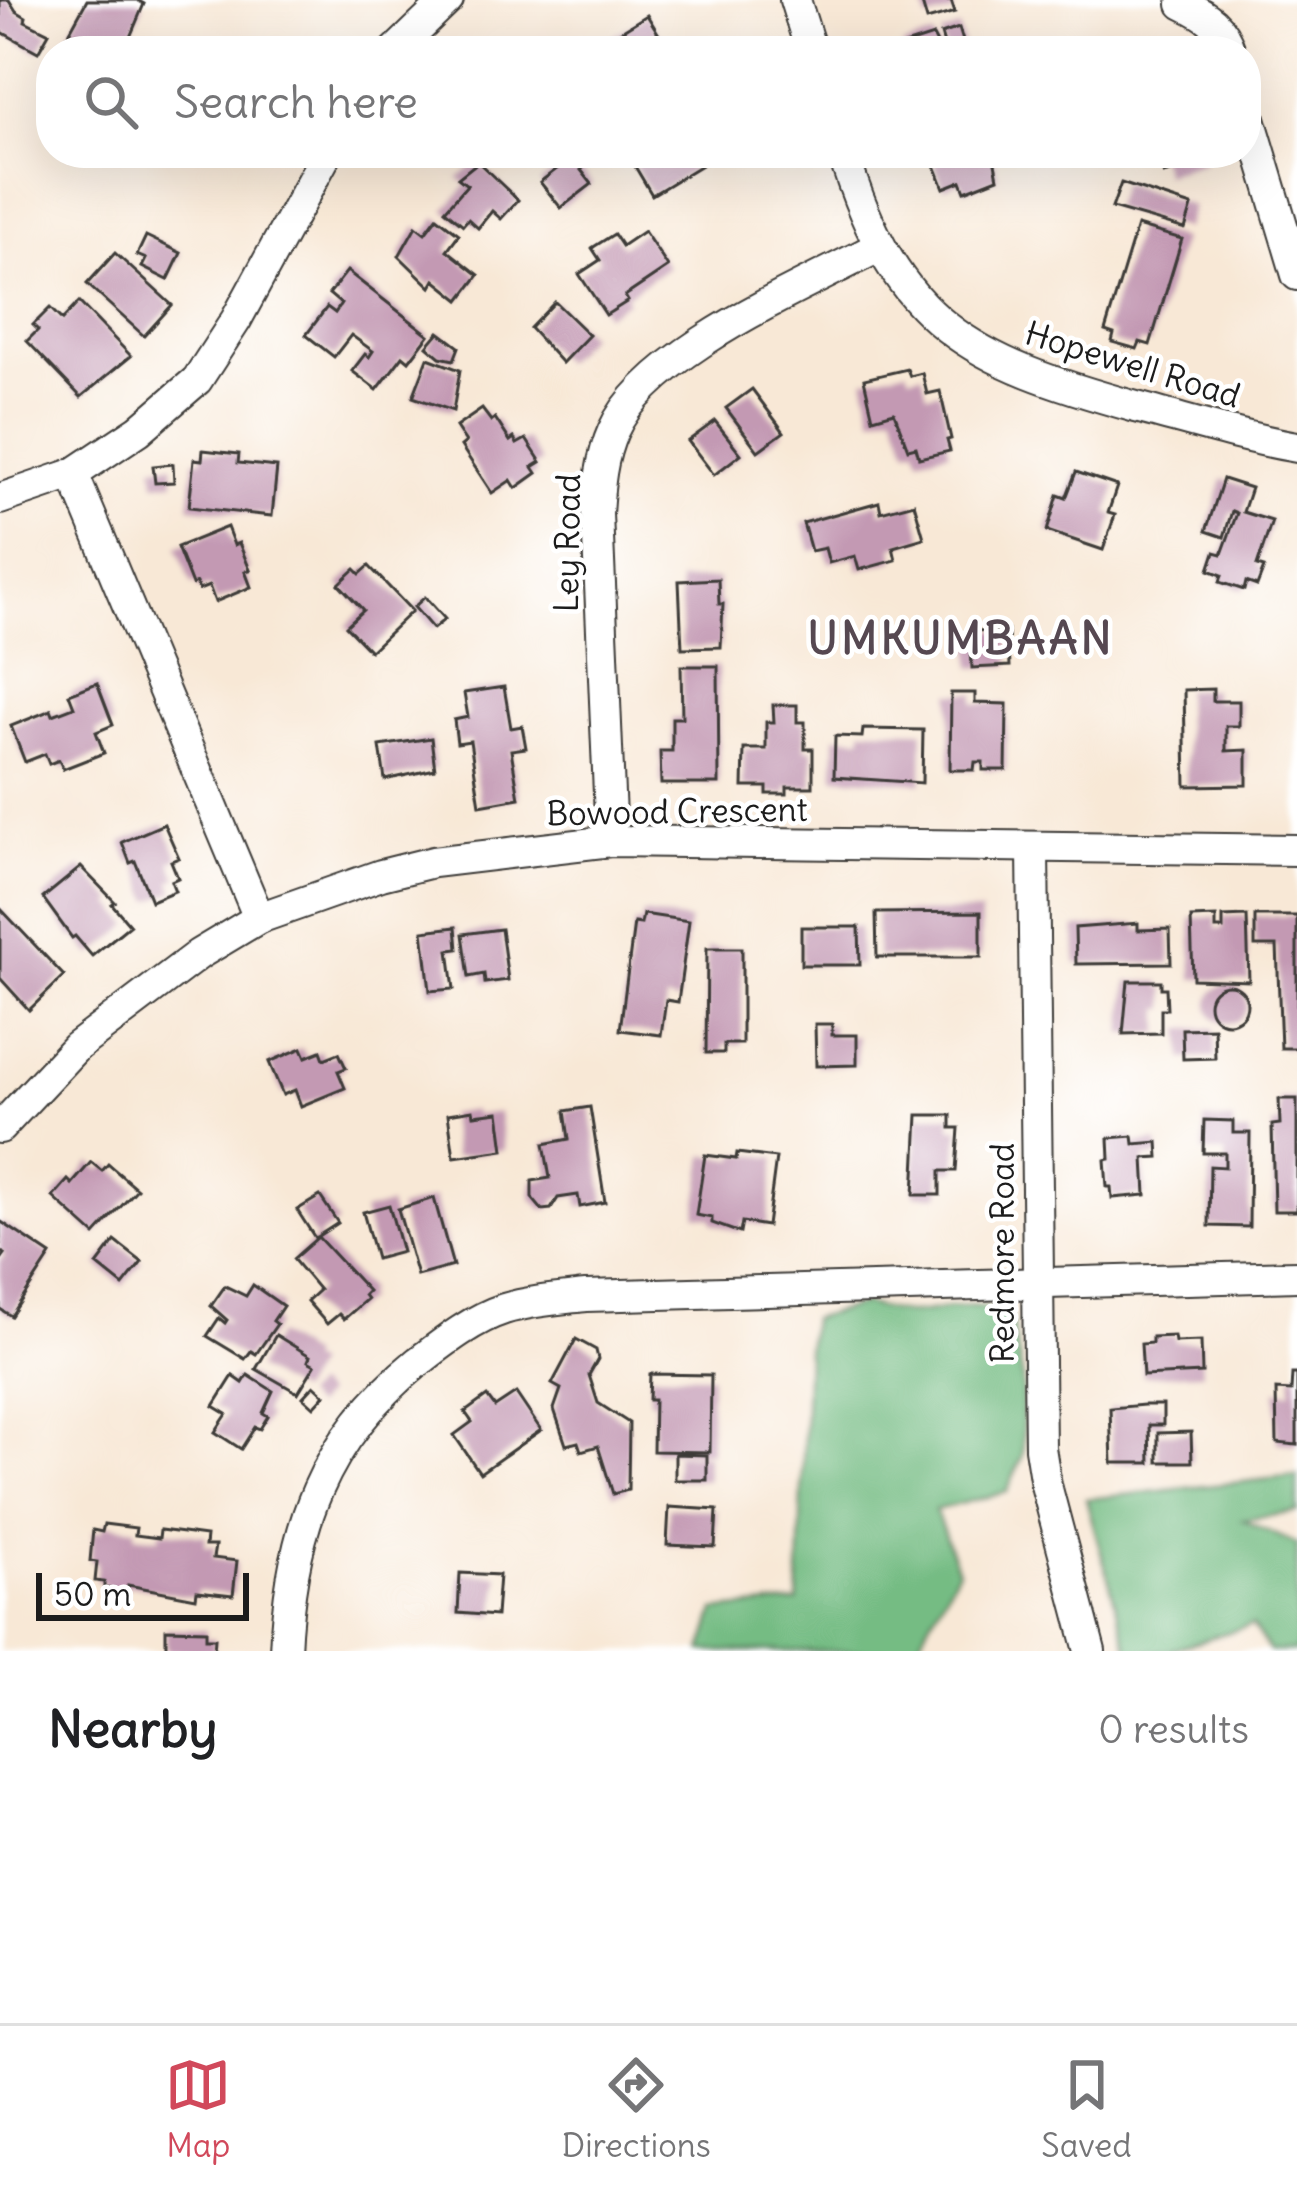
<!DOCTYPE html>
<html lang="en">
<head>
<meta charset="utf-8">
<style>
  body { margin:0; font-family:Delius,sans-serif; background:#f6f6f6; color:#202124 }
  .scale { position:absolute; left:36px; bottom:30px; width:213px; box-sizing:border-box; padding-left:12px; border:6px solid #1c1c1c; border-top:0; font-size:33px; line-height:42px; white-space:nowrap; color:#1c1c1c; -webkit-text-stroke:9px #fff; paint-order:stroke }
  .list { margin:0; padding:0; list-style:none }
  h2 { display:flex; justify-content:space-between; align-items:center; height:156px; margin:0; padding:0 48px; font-size:51px }
  h2 small { font-size:39px; font-weight:400; color:#757577 }
  .icon { flex:none; width:66px; height:66px; fill:none; stroke:currentColor; stroke-width:2; stroke-linecap:round; stroke-linejoin:round }
  .map { position:relative; flex:none; width:1297px; height:1651px; overflow:hidden }
  .search { position:absolute; background:#fff; box-shadow:0 12px 48px #0002; left:36px; right:36px; top:36px; height:132px; display:flex; align-items:center; gap:30px; box-sizing:border-box; padding:0 42px; border-radius:48px; color:#757577; font-size:45px }
  .sheet { height:372px; background:#fff }
  nav { display:flex; justify-content:space-around; align-items:center; box-sizing:border-box; height:168px; border-top:3px solid #e0e0e0; background:#fff; font-size:33px; color:#757577 }
  nav a { display:grid; justify-items:center; gap:6px }
  nav .on { color:#d1495b }
  .map>svg:first-child { display:block }
  .forest { fill:#74bc83; stroke:#486c50; stroke-width:3 }
  .building { fill:#c399b3 }
  .lines { fill:none; stroke-linecap:round; stroke-linejoin:round }
  .minor-casing { stroke:#3d3b38; stroke-width:34 }
  .minor { stroke:#fff; stroke-width:30 }
  .labels { text-anchor:middle; stroke-width:9; stroke-linejoin:round; paint-order:stroke }
  .street-label { font-size:33px; fill:#1c1c1c; stroke:#fff }
  .district-label { font-size:45px; font-weight:bold; letter-spacing:3px; fill:#564851; stroke:#fff }
</style>
</head>
<body>
<div class="map">
<svg width="1297" height="1651" viewBox="0 0 1297 1651">
  <rect width="100%" height="100%" fill="#fff"/>
  <filter id="ink" filterUnits="userSpaceOnUse"><feTurbulence type="fractalNoise" baseFrequency=".00833" numOctaves="2"/><feDisplacementMap in="SourceGraphic" scale="24" xChannelSelector="R" yChannelSelector="G"/><feConvolveMatrix kernelMatrix="1 2 1 2 8 2 1 2 1" color-interpolation-filters="sRGB"/></filter>
  <filter id="wash" filterUnits="userSpaceOnUse"><feTurbulence type="fractalNoise" baseFrequency=".004" numOctaves="4" result="noise"/><feDisplacementMap in="SourceGraphic" scale="48" xChannelSelector="R" yChannelSelector="G"/><feGaussianBlur stdDeviation="2.7" result="paint"/><feColorMatrix in="noise" values="0 0 0 0 0 0 0 0 0 0 0 0 0 0 0 0 0 1.4 0 .05"/><feComposite in="paint" operator="in"/></filter>
  <g filter="url(#wash)">
    <rect width="100%" height="100%" fill="#f8e8d6"/>
    <g class="forest">
      <path d="M863,1304C878,1307 897,1314 913,1313C951,1310 973,1298 1011,1316L1022,1374L1023,1455L1007,1492L935,1510L958,1570L914,1651H702L715,1611L798,1602L807,1350L811,1319Z"/>
      <polygon points="1297,1476 1297,1512 1243,1520 1297,1544 1297,1651 1269,1651 1252,1625 1166,1651 1129,1651 1086,1499"/>
    </g>
    <g id="blocks">
      <g class="building">
        <polygon points="0,0 9,0 16,11 26,17 25,21 49,33 38,52 0,31"/>
        <polygon points="87,0 137,0 144,4 125,49 107,39 100,51 59,51"/>
        <polygon points="921,0 951,0 955,12 927,20"/>
        <polygon points="647,15 669,51 589,51"/>
        <polygon points="959,28 966,51 946,51 941,34"/>
        <polygon points="933,36 941,51 904,51 902,46"/>
        <polygon points="627,153 721,153 652,195"/>
        <polygon points="948,153 993,153 998,178 965,191 961,181 944,188 934,163 950,157"/>
        <polygon points="1158,153 1202,153 1204,162 1164,174"/>
        <polygon points="576,154 585,166 581,170 592,184 561,208 540,182"/>
        <polygon points="478,162 518,200 501,219 492,211 478,228 468,219 463,225 445,210 467,185 458,178"/>
        <polygon points="1121,183 1192,206 1185,229 1112,208"/>
        <polygon points="437,217 459,234 447,250 479,275 460,300 435,280 431,287 399,256 416,226 425,233"/>
        <polygon points="1137,226 1182,239 1150,345 1140,342 1137,349 1112,342 1114,334 1105,331"/>
        <polygon points="644,231 668,267 625,296 628,301 606,315 579,274 600,260 592,248 614,234 622,246"/>
        <polygon points="146,236 181,253 168,280 142,267 146,259 137,255"/>
        <polygon points="115,253 172,305 144,336 87,284"/>
        <polygon points="347,271 429,335 409,361 403,356 377,390 352,371 365,354 369,357 373,351 351,335 334,357 306,335 327,307 335,313 341,304 329,294"/>
        <polygon points="79,302 131,356 81,397 27,341 38,330 33,325 50,308 62,320"/>
        <polygon points="555,302 589,335 562,363 530,328"/>
        <polygon points="439,332 459,347 454,360 440,357 427,346"/>
        <polygon points="428,358 460,370 453,411 413,397"/>
        <polygon points="907,369 910,376 922,373 927,394 940,391 951,439 947,440 950,451 919,458 916,447 908,449 894,412 873,418 864,379"/>
        <polygon points="752,389 784,432 758,451 726,408"/>
        <polygon points="482,409 491,421 495,418 510,441 514,438 517,444 526,439 541,462 533,467 537,473 516,488 511,480 492,493 461,446 466,442 456,427"/>
        <polygon points="715,421 741,454 714,475 688,441"/>
        <polygon points="203,450 239,454 238,463 277,467 272,516 189,507 194,459 202,460"/>
        <polygon points="173,464 174,482 155,483 153,466"/>
        <polygon points="1076,472 1117,486 1108,513 1115,515 1103,550 1047,531 1058,495 1066,498"/>
        <polygon points="1223,479 1251,488 1243,512 1272,521 1257,566 1264,568 1257,586 1246,582 1244,590 1220,582 1222,575 1209,570 1215,552 1222,554 1237,513 1232,511 1224,537 1206,531"/>
        <polygon points="879,502 881,512 914,503 924,538 893,547 896,560 859,570 855,556 829,563 825,548 811,551 803,523"/>
        <polygon points="227,527 234,545 239,543 250,570 245,571 251,587 215,602 209,586 199,590 196,583 192,585 177,547"/>
        <polygon points="369,566 412,611 370,651 346,626 363,610 339,584 355,569 360,574"/>
        <polygon points="718,579 719,604 723,604 721,647 682,648 679,581"/>
        <polygon points="425,597 445,619 433,629 414,607"/>
        <polygon points="1008,630 1010,666 972,668 970,631"/>
        <polygon points="681,666 718,666 719,784 661,784 660,751 672,751 672,718 682,718"/>
        <polygon points="97,683 113,725 96,732 104,753 63,769 59,760 49,764 45,754 25,762 11,726 51,710 53,715 74,707 69,694"/>
        <polygon points="504,687 511,728 522,726 526,748 511,750 519,798 480,805 470,741 457,743 454,720 468,717 464,693"/>
        <polygon points="1213,689 1213,701 1239,701 1239,726 1226,726 1226,751 1247,750 1247,785 1186,786 1184,690"/>
        <polygon points="951,693 975,693 975,703 1007,704 1006,770 983,770 983,762 975,762 974,770 950,770"/>
        <polygon points="773,705 797,705 797,722 805,722 805,749 813,749 813,787 787,787 787,794 767,794 767,787 743,787 744,749 766,749 766,722 774,722"/>
        <polygon points="863,729 923,730 922,783 834,777 835,736 862,737"/>
        <polygon points="431,738 435,769 385,780 380,746"/>
        <polygon points="164,824 179,858 171,861 178,878 171,881 175,891 151,901 135,861 130,863 122,842"/>
        <polygon points="81,867 115,902 112,904 130,925 92,956 75,936 72,938 43,898"/>
        <polygon points="0,908 64,976 29,1010 0,978"/>
        <polygon points="981,912 981,957 877,957 876,913"/>
        <polygon points="643,914 689,921 678,1002 666,1000 661,1035 620,1030 634,923 641,924"/>
        <polygon points="1247,916 1249,981 1193,979 1191,918 1216,917 1216,929 1223,929 1223,917"/>
        <polygon points="1255,916 1297,916 1297,1048 1281,1048 1277,946 1255,946"/>
        <polygon points="1138,923 1138,930 1170,929 1171,963 1076,964 1075,928"/>
        <polygon points="456,927 458,949 449,950 454,989 430,991 423,931"/>
        <polygon points="801,927 859,927 860,965 801,965"/>
        <polygon points="501,929 508,980 485,983 484,974 469,977 463,934"/>
        <polygon points="707,948 742,948 742,1044 724,1044 724,1053 706,1053"/>
        <polygon points="1128,981 1161,981 1161,988 1166,988 1167,1009 1161,1009 1161,1033 1123,1034"/>
        <circle cx="1228" cy="1004" r="19"/>
        <polygon points="815,1024 832,1024 832,1035 857,1035 857,1065 816,1066"/>
        <polygon points="1214,1028 1215,1058 1183,1059 1182,1029"/>
        <polygon points="302,1048 306,1057 321,1051 324,1059 339,1053 346,1068 338,1071 345,1088 301,1106 295,1090 283,1095 269,1062"/>
        <polygon points="1279,1099 1297,1099 1297,1211 1274,1211 1272,1125 1280,1124"/>
        <polygon points="590,1107 605,1202 580,1207 578,1195 558,1198 551,1209 542,1210 532,1198 532,1181 550,1178 544,1144 569,1139 565,1111"/>
        <polygon points="473,1110 474,1115 499,1112 504,1150 454,1157 448,1114"/>
        <polygon points="918,1115 951,1115 951,1128 959,1128 956,1171 940,1171 940,1195 914,1195"/>
        <polygon points="1204,1120 1233,1121 1233,1133 1250,1133 1249,1227 1209,1226 1210,1166 1225,1167 1225,1153 1203,1153"/>
        <polygon points="1133,1136 1134,1144 1158,1142 1159,1157 1144,1158 1146,1195 1112,1198 1111,1187 1107,1187 1105,1160 1110,1159 1109,1138"/>
        <polygon points="737,1153 776,1158 767,1226 742,1222 740,1233 712,1223 712,1218 696,1215 705,1155 736,1159"/>
        <polygon points="91,1162 102,1171 108,1164 137,1189 95,1235 53,1197 68,1180 72,1184"/>
        <polygon points="320,1196 338,1223 315,1238 297,1210"/>
        <polygon points="434,1198 453,1266 417,1276 398,1209"/>
        <polygon points="389,1205 402,1252 376,1259 363,1212"/>
        <polygon points="0,1221 51,1255 11,1316 0,1309 0,1261 5,1254 0,1251"/>
        <polygon points="318,1237 368,1291 364,1295 367,1299 344,1319 339,1314 327,1324 307,1301 319,1290 293,1259"/>
        <polygon points="115,1241 142,1262 123,1286 97,1265"/>
        <polygon points="253,1285 283,1306 273,1321 277,1324 256,1354 251,1351 245,1359 207,1336 219,1318 225,1323 227,1320 211,1306 225,1286 246,1296"/>
        <polygon points="276,1335 310,1356 308,1361 315,1365 298,1393 256,1369"/>
        <polygon points="1174,1336 1175,1342 1201,1341 1202,1373 1143,1376 1141,1344 1152,1343 1152,1337"/>
        <polygon points="576,1339 596,1350 598,1359 589,1375 598,1403 629,1423 628,1490 613,1494 598,1446 581,1451 578,1442 566,1445 554,1409 561,1389 552,1384"/>
        <polygon points="650,1374 711,1375 710,1452 653,1451 654,1400 649,1400"/>
        <polygon points="1292,1374 1297,1374 1297,1445 1277,1443 1276,1390 1291,1391"/>
        <polygon points="248,1375 273,1391 263,1413 268,1416 260,1429 255,1427 241,1449 215,1432 227,1414 214,1406 233,1376 243,1383"/>
        <polygon points="314,1385 325,1395 314,1407 303,1397"/>
        <polygon points="516,1393 541,1430 480,1473 454,1435 472,1422 465,1412 487,1396 495,1407"/>
        <polygon points="1144,1405 1163,1405 1163,1425 1149,1425 1150,1463 1112,1463 1110,1408"/>
        <polygon points="1191,1432 1192,1462 1158,1462 1158,1433"/>
        <polygon points="675,1454 707,1455 707,1480 675,1480"/>
        <polygon points="669,1507 717,1510 715,1547 667,1545"/>
        <polygon points="104,1524 136,1528 135,1535 159,1538 160,1530 206,1536 205,1546 215,1546 213,1558 237,1561 233,1595 197,1591 196,1598 128,1585 127,1591 104,1588 104,1582 95,1581 97,1562 90,1561 93,1530 102,1532"/>
        <polygon points="460,1573 499,1575 496,1616 458,1613"/>
        <polygon points="166,1629 206,1630 206,1638 215,1638 214,1651 169,1651 166,1648"/>
      </g>
    </g>
  </g>
  <g filter="url(#ink)">
    <use href="#blocks" fill-opacity="0" stroke="#3d3b38" stroke-width="3"/>
    <g class="lines">
      <defs>
        <g id="minor">
          <polyline points="795,0 811,51"/>
          <path d="M1183,4C1208,16 1222,25 1230,51"/>
          <polyline points="395,51 448,0"/>
          <polyline points="1246,105 1297,275"/>
          <path d="M843,153C896,326 971,361 1136,407C1190,421 1243,438 1297,447"/>
          <polyline points="73,474 259,918"/>
          <polyline points="0,499 73,474 139,430 197,380 236,320 327,153"/>
          <path d="M611,841L597,514C599,485 601,458 613,431C648,351 802,288 878,247"/>
          <polyline points="1033,849 1040,1448 1046,1485 1090,1651"/>
          <polyline points="0,1128 76,1047 199,954 259,918 381,875 433,862 611,841 1297,850"/>
          <path d="M285,1651C290,1530 323,1439 418,1362C444,1342 473,1319 504,1309C530,1301 559,1299 586,1296L1297,1276"/>
        </g>
      </defs>
      <use href="#minor" class="minor-casing"/>
      <use href="#minor" class="minor"/>
    </g>
  </g>
  <g class="labels">
    <g class="street-label">
      <text transform="translate(1133 364) rotate(17)" y="12">Hopewell Road</text>
      <text transform="translate(567 543) rotate(-89)" y="12">Ley Road</text>
      <text transform="translate(677 811) rotate(-1)" y="12">Bowood Crescent</text>
      <text transform="translate(1002 1253) rotate(-90)" y="12">Redmore Road</text>
    </g>
    <g class="district-label">
      <text x="961" y="654">UMKUMBAAN</text>
    </g>
  </g>
</svg>
<div class="scale">50 m</div>
<div class="search"><svg class="icon" aria-label="search" viewBox="0 0 24 24"><circle cx="10" cy="10" r="6"/><path d="M15 15l6 6"/></svg>Search here</div>
</div>
<section class="sheet">
<h2>Nearby<small>0 results</small></h2>
<ul class="list">
</ul>
</section>
<nav>
<a class="on"><svg class="icon" aria-label="map" viewBox="0 0 24 24"><path d="M3 6l6-2 6 2 6-2v14l-6 2-6-2-6 2zM9 4v14M15 6v14"/></svg>Map</a>
<a><svg class="icon" aria-label="directions" viewBox="0 0 24 24"><path d="M12 3l9 9-9 9-9-9zM9 14v-3h6M13 9l2 2-2 2"/></svg>Directions</a>
<a><svg class="icon" aria-label="saved" viewBox="0 0 24 24"><path d="M7 4h10v16l-5-4-5 4z"/></svg>Saved</a>
</nav>
</body>
</html>
